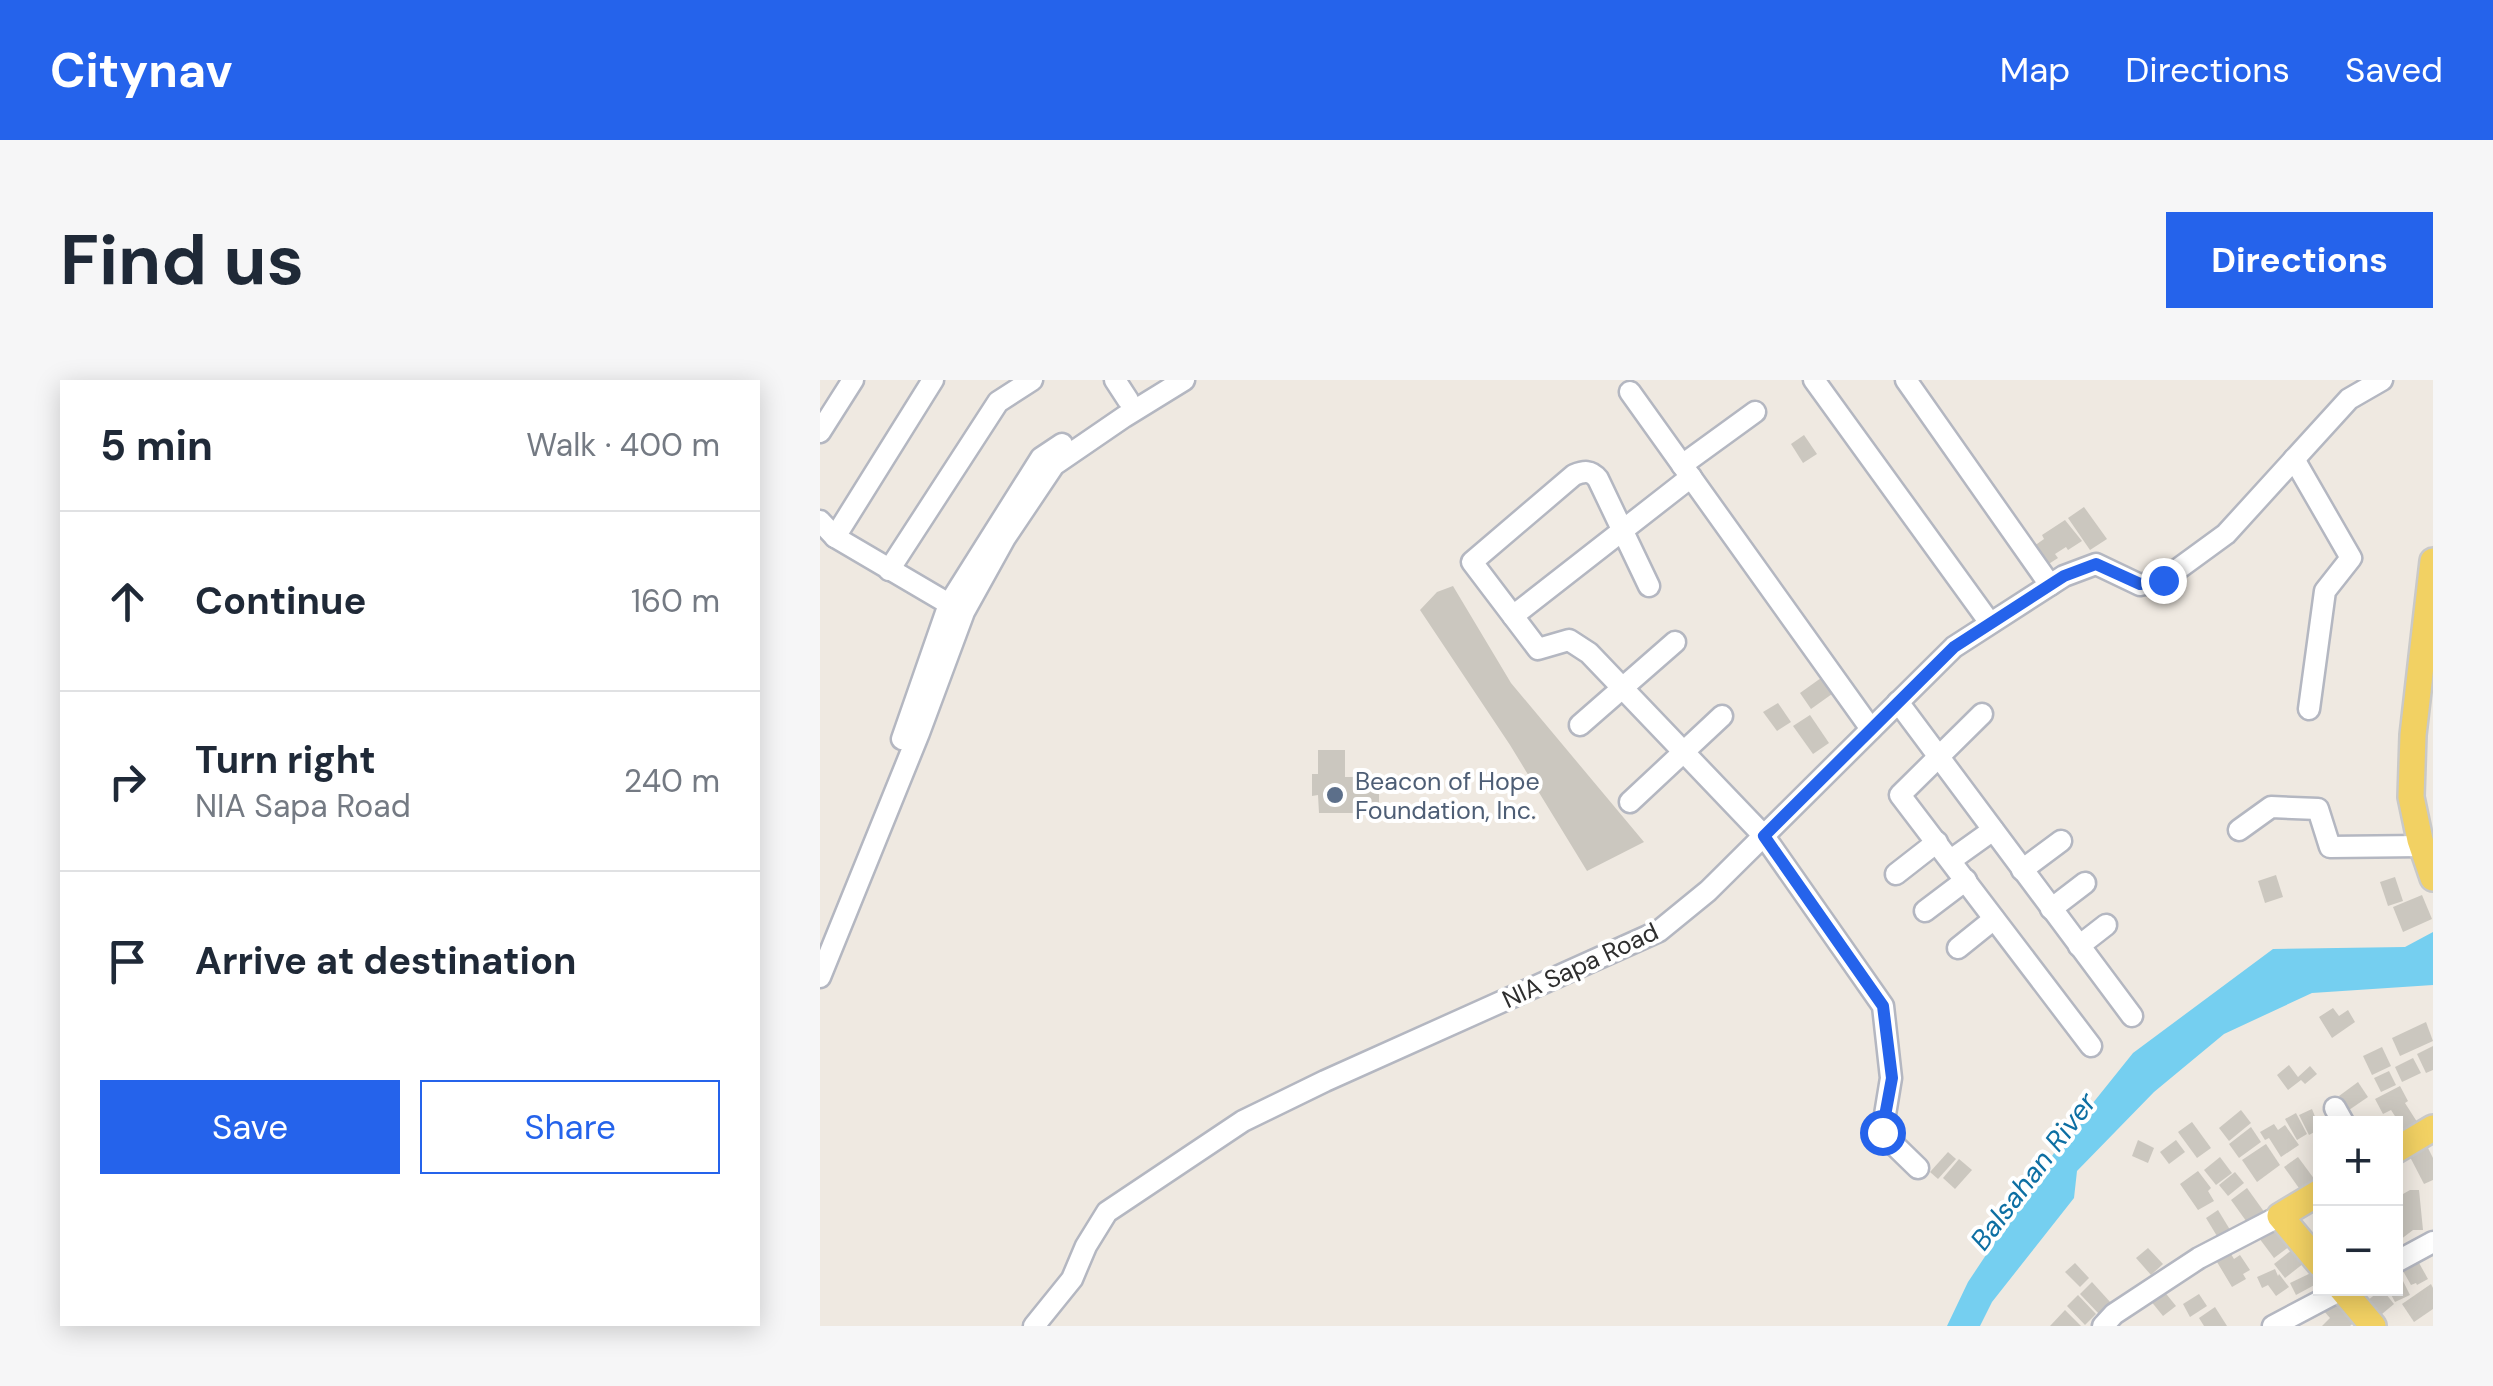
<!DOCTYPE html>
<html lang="en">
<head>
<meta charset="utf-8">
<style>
  body { margin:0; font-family:"DM Sans",sans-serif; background:#f6f6f7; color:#1f2937 }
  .controls { position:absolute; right:30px; bottom:30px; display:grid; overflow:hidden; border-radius:0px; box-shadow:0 5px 25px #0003 }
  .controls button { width:90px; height:90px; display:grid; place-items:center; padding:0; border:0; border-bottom:2px solid #e0e1e3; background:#fff; color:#1f2937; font:50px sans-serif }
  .stop { position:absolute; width:30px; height:30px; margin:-22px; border:8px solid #2563eb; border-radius:50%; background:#fff }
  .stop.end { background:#2563eb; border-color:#fff; box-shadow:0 2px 10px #0008 }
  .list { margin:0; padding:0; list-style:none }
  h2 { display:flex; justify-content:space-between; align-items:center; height:130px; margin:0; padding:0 40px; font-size:42px }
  h2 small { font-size:32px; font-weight:400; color:#747a83 }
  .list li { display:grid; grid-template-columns:65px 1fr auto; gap:30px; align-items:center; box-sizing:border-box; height:180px; padding:0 40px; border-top:2px solid #e0e1e3 }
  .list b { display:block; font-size:38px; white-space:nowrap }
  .list p { margin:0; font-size:32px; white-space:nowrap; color:#747a83 }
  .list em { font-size:32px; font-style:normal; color:#747a83 }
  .actions { display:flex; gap:20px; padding:30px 40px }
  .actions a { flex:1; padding:22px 0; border:2px solid #2563eb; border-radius:0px; text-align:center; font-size:35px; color:#2563eb }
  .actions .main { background:#2563eb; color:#fff }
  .icon { flex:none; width:55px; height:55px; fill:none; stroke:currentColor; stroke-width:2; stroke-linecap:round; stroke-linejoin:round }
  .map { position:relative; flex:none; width:1613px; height:946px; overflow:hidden; border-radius:0px }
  header { display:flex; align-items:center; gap:60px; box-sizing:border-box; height:140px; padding:0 50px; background:#2563eb; color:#fff }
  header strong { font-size:48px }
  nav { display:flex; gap:55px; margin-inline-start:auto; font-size:35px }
  .intro { display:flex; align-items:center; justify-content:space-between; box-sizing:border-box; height:240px; padding:0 60px }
  h1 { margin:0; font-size:70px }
  .button { padding:25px 45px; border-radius:0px; background:#2563eb; color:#fff; font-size:35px; font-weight:700 }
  main { display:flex; gap:60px; padding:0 60px }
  aside { flex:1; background:#fff; border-radius:0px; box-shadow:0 5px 25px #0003 }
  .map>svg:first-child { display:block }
  .water { fill:#75cff0 }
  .building { fill:#cbc7bf }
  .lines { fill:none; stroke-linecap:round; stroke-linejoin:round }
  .minor-casing { stroke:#b4b7c1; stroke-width:25 }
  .major-casing { stroke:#c9c9c9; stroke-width:30 }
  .minor { stroke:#fff; stroke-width:20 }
  .major { stroke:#f2d163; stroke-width:25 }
  .route { stroke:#2563eb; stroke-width:12 }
  .service-dot { fill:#5c6f8a; stroke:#fff; stroke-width:4 }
  .labels { text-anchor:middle; stroke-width:8; stroke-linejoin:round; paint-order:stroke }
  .service-label { font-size:25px; fill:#4e5e75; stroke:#fff; text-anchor:start }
  .street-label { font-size:25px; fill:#2e2e2e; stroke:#fff }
  .water-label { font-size:28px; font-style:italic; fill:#0d6fa3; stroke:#fff }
</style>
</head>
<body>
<header>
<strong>Citynav</strong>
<nav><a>Map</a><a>Directions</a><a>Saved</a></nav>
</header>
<div class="intro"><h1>Find us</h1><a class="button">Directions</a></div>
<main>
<aside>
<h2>5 min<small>Walk · 400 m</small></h2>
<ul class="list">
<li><svg class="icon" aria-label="ahead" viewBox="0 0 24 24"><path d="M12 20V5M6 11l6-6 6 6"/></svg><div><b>Continue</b></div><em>160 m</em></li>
<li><svg class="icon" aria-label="right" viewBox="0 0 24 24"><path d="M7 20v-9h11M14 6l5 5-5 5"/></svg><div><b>Turn right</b><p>NIA Sapa Road</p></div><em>240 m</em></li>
<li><svg class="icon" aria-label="arrive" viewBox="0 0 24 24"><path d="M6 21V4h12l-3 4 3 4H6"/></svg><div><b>Arrive at destination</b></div></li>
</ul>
<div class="actions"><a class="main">Save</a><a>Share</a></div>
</aside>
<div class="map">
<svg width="1613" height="946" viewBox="0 0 1613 946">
  <rect width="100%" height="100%" fill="#efe9e1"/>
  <polygon class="water" points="1613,552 1613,605 1492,613 1404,654 1334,712 1257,791 1254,818 1172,922 1160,946 1127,946 1148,902 1240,764 1313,673 1453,569 1585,567"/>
  <g class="building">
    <polygon points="984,55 997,74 983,83 971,64"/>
    <polygon points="1264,127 1287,159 1270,170 1248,138"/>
    <polygon points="1245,140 1262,161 1248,170 1246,167 1235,174 1238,178 1224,187 1210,169 1224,159 1222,155"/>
    <polygon points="633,206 691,303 824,462 767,491 690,365 600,230 617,212"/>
    <polygon points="1001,298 1012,314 991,329 980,313"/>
    <polygon points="958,323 971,342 957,351 943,332"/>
    <polygon points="990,335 1009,363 993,374 973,346"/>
    <polygon points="498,370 525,370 525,397 559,397 559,433 499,433 498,415 492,416 492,394 498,394"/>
    <polygon points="1456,495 1463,517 1445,523 1438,501"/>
    <polygon points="1575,497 1583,521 1568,526 1560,502"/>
    <polygon points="1602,515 1612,539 1583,552 1573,527"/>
    <polygon points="1513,628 1519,636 1528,630 1535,642 1512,658 1499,637"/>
    <polygon points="1606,642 1613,661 1580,676 1572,658"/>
    <polygon points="1613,666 1613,690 1606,693 1597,674"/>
    <polygon points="1562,667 1571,686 1552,695 1543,676"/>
    <polygon points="1593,678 1601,693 1582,702 1575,687"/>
    <polygon points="1469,685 1478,697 1490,686 1497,694 1485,704 1481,700 1468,710 1457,695"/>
    <polygon points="1569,691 1576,705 1561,712 1554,698"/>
    <polygon points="1538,702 1548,717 1529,730 1519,716"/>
    <polygon points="1580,706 1588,721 1585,723 1599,745 1586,753 1571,730 1563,734 1555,719"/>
    <polygon points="1492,729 1500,749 1489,755 1479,735"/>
    <polygon points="1421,730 1431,743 1409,761 1399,748"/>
    <polygon points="1476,733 1487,754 1477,760 1465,739"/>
    <polygon points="1372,742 1391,768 1377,778 1358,752"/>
    <polygon points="1454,744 1458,750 1465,745 1479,765 1461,777 1449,758 1445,760 1440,752"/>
    <polygon points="1431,747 1441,762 1419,778 1409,764"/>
    <polygon points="1318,760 1334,768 1328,783 1312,776"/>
    <polygon points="1356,760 1365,772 1349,784 1340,772"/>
    <polygon points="1446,764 1460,785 1437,802 1422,780"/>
    <polygon points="1607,766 1613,778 1613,800 1604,804 1589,775"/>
    <polygon points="1128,772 1136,779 1118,799 1110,792"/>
    <polygon points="1400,777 1412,793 1396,805 1384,790"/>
    <polygon points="1478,777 1495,800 1481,811 1464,787"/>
    <polygon points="1139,779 1152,790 1135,809 1123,798"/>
    <polygon points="1378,791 1391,808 1388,811 1394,821 1378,830 1360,804"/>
    <polygon points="1415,792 1424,803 1408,816 1399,805"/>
    <polygon points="1427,808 1445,833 1429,845 1411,820"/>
    <polygon points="1590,810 1599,810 1603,850 1593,850 1576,863 1576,818"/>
    <polygon points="1398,830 1412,853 1400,861 1386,838"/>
    <polygon points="1455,846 1470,866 1454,878 1439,858"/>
    <polygon points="1477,866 1488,880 1465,898 1454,884"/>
    <polygon points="1328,868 1343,884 1331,895 1316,878"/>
    <polygon points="1411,874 1414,879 1420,875 1430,890 1423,894 1426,899 1412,907 1397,882"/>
    <polygon points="1594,874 1608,899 1597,905 1596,903 1591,905 1583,891 1587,888 1583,881"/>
    <polygon points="1255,883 1269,898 1260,907 1245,892"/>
    <polygon points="1455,889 1458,896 1459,894 1469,907 1456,916 1448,905 1442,908 1437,897"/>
    <polygon points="1495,891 1500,902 1476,915 1470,903"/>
    <polygon points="1579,893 1590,915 1575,922 1568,909 1576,908 1576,894"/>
    <polygon points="1272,902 1291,923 1279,934 1260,914"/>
    <polygon points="1611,904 1613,908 1613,929 1594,942 1582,924"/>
    <polygon points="1562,909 1574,924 1556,939 1543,924"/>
    <polygon points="1343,910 1356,926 1343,936 1330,920"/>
    <polygon points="1379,914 1387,926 1370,937 1363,924"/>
    <polygon points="1258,915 1276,934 1265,945 1247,926"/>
    <polygon points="1519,917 1538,939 1530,946 1502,946 1510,938 1504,931"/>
    <polygon points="1395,927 1407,946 1384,946 1379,938"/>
    <polygon points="1245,930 1261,946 1230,946"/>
  </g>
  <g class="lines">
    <defs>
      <g id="minor">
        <polyline points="295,0 308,20"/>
        <polyline points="994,0 1170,243"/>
        <polyline points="1086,0 1230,205"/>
        <polyline points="810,12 1051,349"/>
        <polyline points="0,52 33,0"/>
        <polyline points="1474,79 1531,178 1505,211 1489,329"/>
        <polyline points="862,85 935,32"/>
        <polyline points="0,141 15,157 129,224"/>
        <polyline points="15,157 113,0"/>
        <polyline points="69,190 178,22 212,0"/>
        <path d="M829,206L778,99C771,90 764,91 754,95L652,182L718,269L749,260L769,273L944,456L1063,626L1071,698L1062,753L1098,788"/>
        <polyline points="693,236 871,97"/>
        <polyline points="1078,322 1312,636"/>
        <polyline points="1162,334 1080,415 1271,666"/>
        <polyline points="760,345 855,262"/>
        <polyline points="82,359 129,224 221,78 242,64"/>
        <polyline points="810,422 902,336"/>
        <polyline points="1419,450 1451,427 1498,429 1510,467 1602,466"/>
        <polyline points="1131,480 1173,450"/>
        <polyline points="1202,490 1241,461"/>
        <polyline points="1076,494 1117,462"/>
        <polyline points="1231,529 1265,503"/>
        <polyline points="1105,531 1146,500"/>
        <polyline points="1259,566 1286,545"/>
        <polyline points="1138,568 1174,539"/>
        <polyline points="0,597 99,353 144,232 185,158 234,85 304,37 364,0"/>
        <polyline points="1515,728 1524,744"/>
        <polyline points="1576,882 1613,862"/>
        <polyline points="214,946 252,899 266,866 287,832 423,741 505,701 839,551 888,511 1134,267 1244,196 1276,184 1320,205 1343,200 1406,154 1529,19 1562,0"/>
        <polyline points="1283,946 1294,934 1379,878 1460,836"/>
        <polyline points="1453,946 1525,908"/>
      </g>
      <g id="major">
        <polyline points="1613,181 1593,355 1591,417 1600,460 1613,498"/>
        <polyline points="1576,770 1613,748"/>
        <polyline points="1500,812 1460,836 1500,884"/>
        <polyline points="1521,908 1553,946"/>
      </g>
    </defs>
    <use href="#minor" class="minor-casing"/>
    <use href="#major" class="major-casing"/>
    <use href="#minor" class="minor"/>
    <use href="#major" class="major"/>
  </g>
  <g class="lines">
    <polyline class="route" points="1062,752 1072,698 1063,626 944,456 1134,267 1230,205 1244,196 1276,184 1320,204 1343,200"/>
  </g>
  <circle class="service-dot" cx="515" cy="415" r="10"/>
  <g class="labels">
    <g class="service-label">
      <text x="535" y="410">Beacon of Hope<tspan x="535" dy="29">Foundation, Inc.</tspan></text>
    </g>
    <g class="street-label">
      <text transform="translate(760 585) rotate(-25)" y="9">NIA Sapa Road</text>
    </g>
    <g class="water-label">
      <text transform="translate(1213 791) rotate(-53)" y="10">Balsahan River</text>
    </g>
  </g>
</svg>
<div class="controls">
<button>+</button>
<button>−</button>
</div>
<div class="stop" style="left:1062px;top:752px"></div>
<div class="stop end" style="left:1343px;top:200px"></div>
</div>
</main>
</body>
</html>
